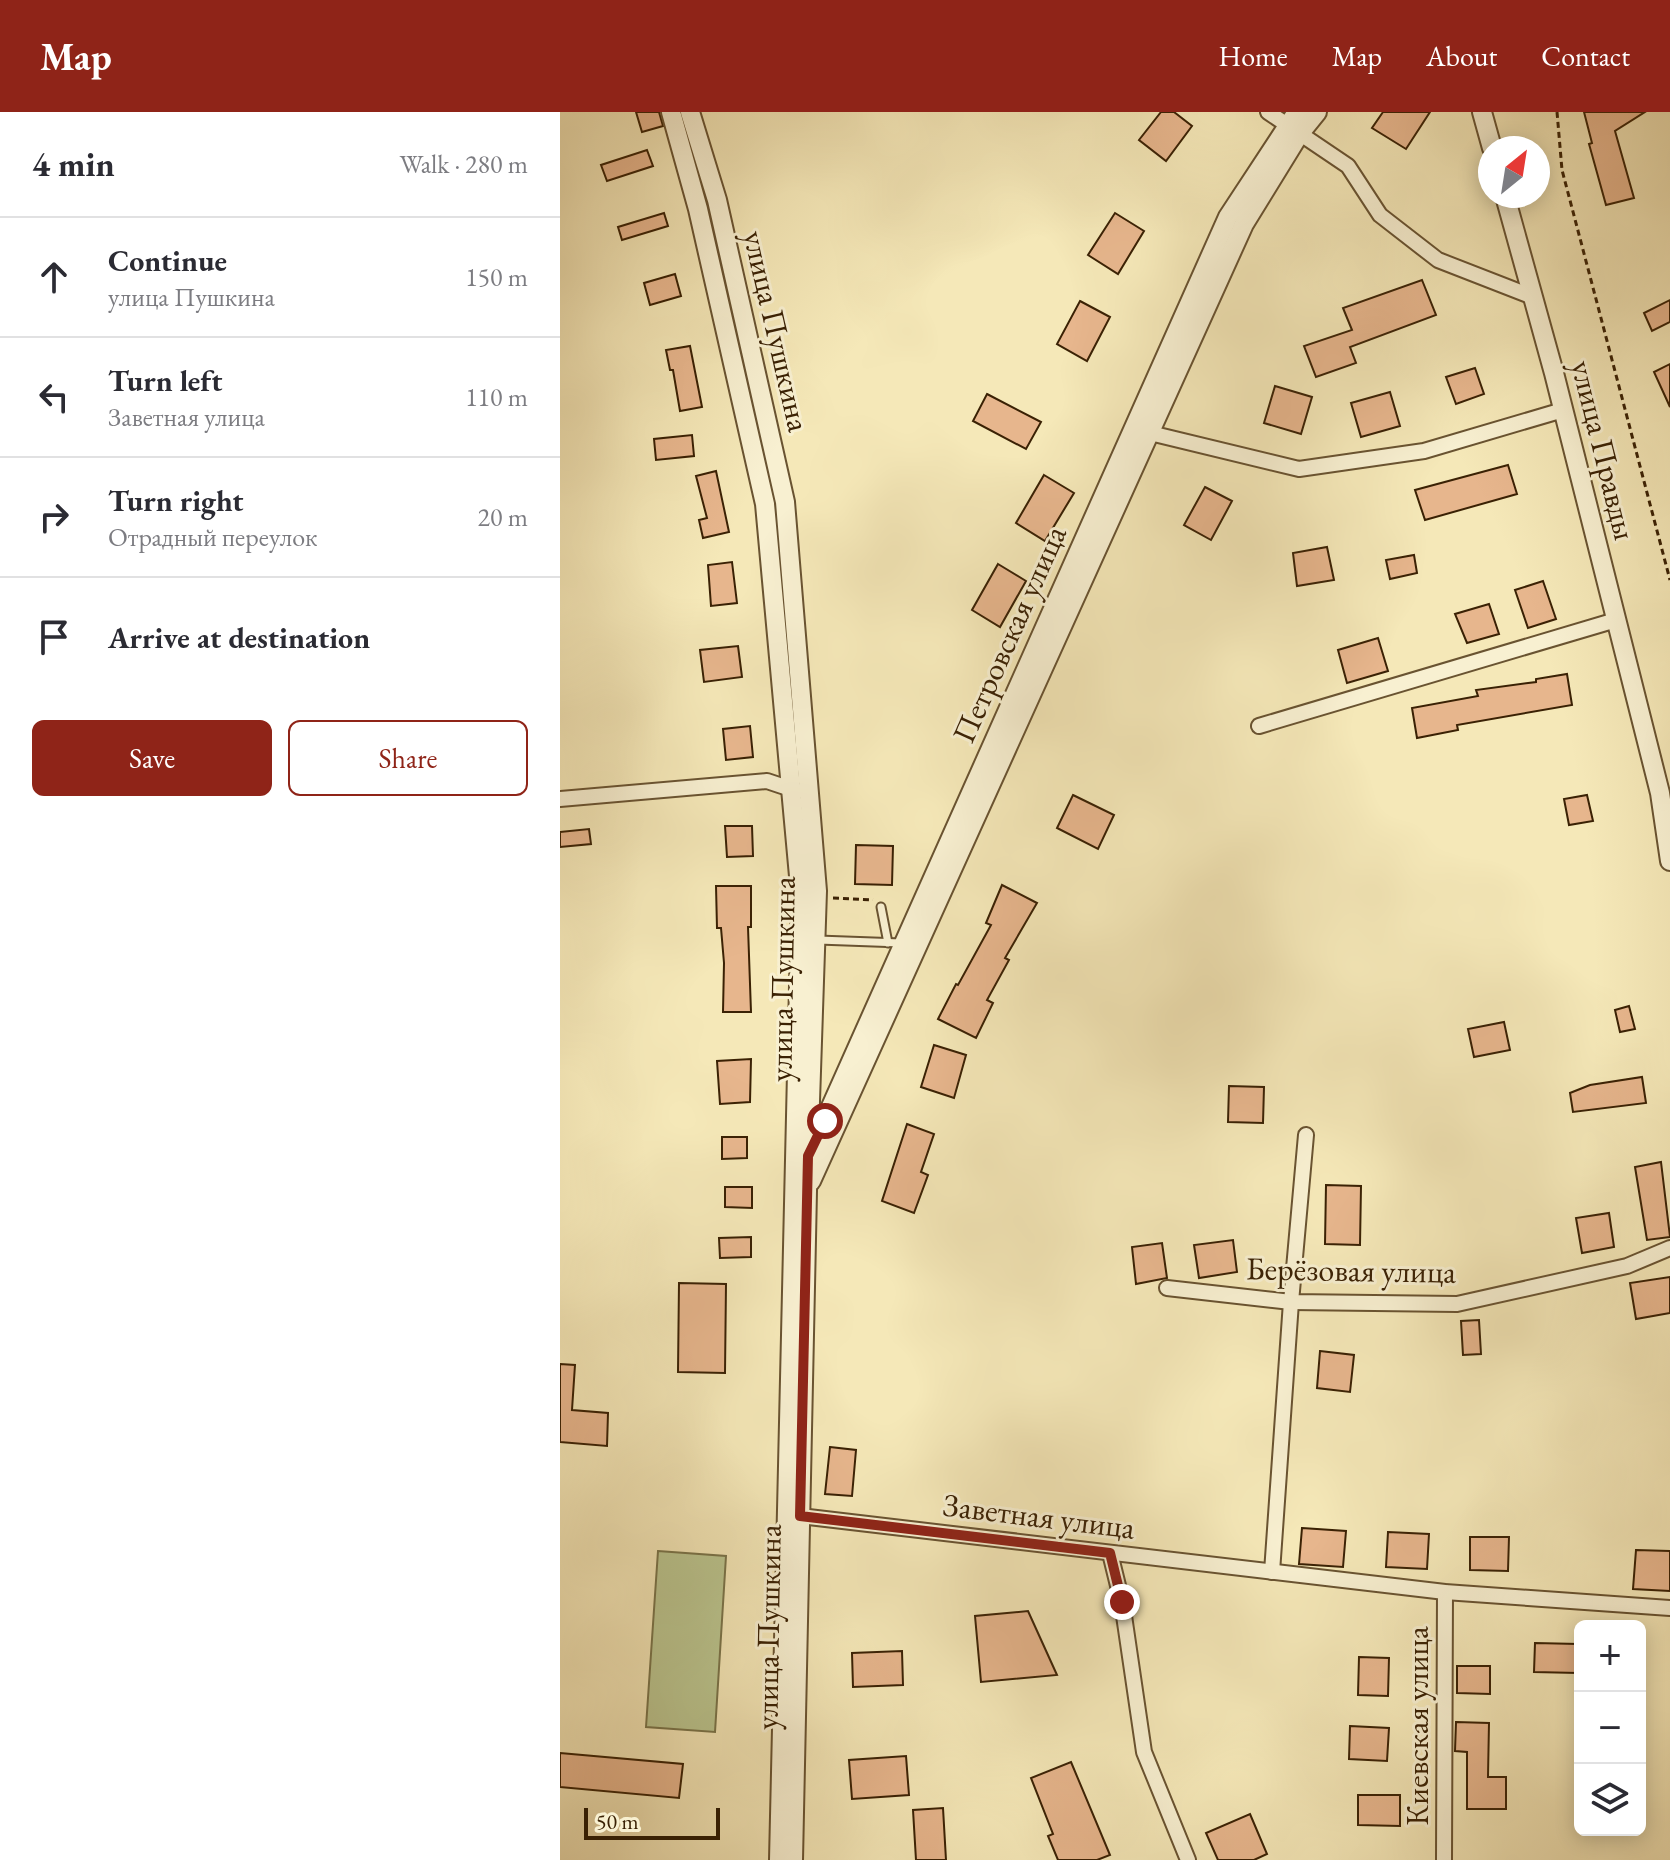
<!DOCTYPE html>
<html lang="en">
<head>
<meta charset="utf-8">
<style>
  body { margin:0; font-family:"EB Garamond",serif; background:#f7f7f7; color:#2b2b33 }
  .controls { position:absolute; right:24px; bottom:24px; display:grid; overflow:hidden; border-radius:12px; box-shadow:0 4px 20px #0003 }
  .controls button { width:72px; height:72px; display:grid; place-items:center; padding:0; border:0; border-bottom:2px solid #e1e1e2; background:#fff; color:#2b2b33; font:40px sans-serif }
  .compass { position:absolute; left:918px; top:24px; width:72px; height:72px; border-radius:50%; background:#fff; box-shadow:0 4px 20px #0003; rotate:30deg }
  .scale { position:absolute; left:24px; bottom:20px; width:136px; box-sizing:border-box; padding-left:8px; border:4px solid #3a2104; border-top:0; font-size:22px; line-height:28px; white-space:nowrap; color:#3a2104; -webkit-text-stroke:6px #f8f0d1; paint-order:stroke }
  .stop { position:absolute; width:24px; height:24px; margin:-18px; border:6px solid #8f2418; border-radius:50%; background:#fff }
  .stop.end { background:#8f2418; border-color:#fff; box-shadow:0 2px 8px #0008 }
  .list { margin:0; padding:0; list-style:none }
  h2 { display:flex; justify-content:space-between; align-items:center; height:104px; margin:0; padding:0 32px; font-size:34px }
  h2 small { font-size:26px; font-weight:400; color:#7c7c81 }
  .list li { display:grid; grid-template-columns:52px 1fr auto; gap:24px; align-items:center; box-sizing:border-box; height:120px; padding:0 32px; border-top:2px solid #e1e1e2 }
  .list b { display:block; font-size:30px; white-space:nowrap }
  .list p { margin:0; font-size:26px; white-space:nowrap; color:#7c7c81 }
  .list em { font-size:26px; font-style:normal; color:#7c7c81 }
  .actions { display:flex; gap:16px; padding:24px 32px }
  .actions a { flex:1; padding:18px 0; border:2px solid #8f2418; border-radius:12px; text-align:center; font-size:28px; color:#8f2418 }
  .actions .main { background:#8f2418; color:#fff }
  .icon { flex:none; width:44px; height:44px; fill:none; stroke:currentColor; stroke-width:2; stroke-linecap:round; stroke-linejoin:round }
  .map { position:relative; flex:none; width:1110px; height:1748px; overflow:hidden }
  header { display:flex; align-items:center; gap:48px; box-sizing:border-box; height:112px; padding:0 40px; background:#8f2418; color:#fff }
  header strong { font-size:38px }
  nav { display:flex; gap:44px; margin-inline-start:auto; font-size:28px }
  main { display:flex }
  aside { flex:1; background:#fff }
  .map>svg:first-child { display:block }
  .green { fill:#bbc690; stroke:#7a744a; stroke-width:2 }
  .building { fill:#e7b68d; stroke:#3a2104; stroke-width:2 }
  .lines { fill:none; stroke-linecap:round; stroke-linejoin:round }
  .service-casing { stroke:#695331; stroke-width:11 }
  .minor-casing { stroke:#695331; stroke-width:18 }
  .tertiary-casing { stroke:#695331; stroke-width:22 }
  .path { stroke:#3a2104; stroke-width:3; stroke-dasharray:6 4; stroke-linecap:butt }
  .service { stroke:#f8f0d1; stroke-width:7 }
  .minor { stroke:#f8f0d1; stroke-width:14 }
  .tertiary { stroke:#f8f0d1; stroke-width:18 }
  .route { stroke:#8f2418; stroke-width:10 }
  .labels { text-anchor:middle; stroke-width:6; stroke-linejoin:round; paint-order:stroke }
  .street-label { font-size:32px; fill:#3a2104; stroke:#f8f0d1 }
</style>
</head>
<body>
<header>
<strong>Map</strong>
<nav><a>Home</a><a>Map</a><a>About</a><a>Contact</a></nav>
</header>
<main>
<aside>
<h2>4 min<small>Walk · 280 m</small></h2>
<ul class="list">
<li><svg class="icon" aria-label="ahead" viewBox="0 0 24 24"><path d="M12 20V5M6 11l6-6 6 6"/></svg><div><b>Continue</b><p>улица Пушкина</p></div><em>150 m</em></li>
<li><svg class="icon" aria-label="left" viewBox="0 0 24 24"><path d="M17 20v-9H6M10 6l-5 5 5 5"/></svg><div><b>Turn left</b><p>Заветная улица</p></div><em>110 m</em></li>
<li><svg class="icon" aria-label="right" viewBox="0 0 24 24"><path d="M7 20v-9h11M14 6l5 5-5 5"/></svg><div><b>Turn right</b><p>Отрадный переулок</p></div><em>20 m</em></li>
<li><svg class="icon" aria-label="arrive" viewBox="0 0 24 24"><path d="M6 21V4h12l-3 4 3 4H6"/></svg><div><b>Arrive at destination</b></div></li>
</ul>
<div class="actions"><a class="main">Save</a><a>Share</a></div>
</aside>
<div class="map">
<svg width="1110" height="1748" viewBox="0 0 1110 1748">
  <rect width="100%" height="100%" fill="#f5e8b8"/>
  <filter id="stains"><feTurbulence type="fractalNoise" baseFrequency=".0025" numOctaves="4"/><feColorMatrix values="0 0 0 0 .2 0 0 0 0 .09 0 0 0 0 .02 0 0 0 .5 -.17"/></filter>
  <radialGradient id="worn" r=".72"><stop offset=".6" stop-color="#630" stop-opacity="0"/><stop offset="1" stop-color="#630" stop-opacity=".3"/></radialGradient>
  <polygon class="green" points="98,1439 166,1444 155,1620 86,1615"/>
  <g class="building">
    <polygon points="76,0 99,0 103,14 82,20"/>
    <polygon points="601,0 614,0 632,14 606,49 579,28"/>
    <polygon points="823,0 870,0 846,37 812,16"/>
    <polygon points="1024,0 1085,0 1055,19 1074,86 1046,93 1029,32 1032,31"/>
    <polygon points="87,38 93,54 47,69 41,53"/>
    <polygon points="104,101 108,114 62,128 58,115"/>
    <polygon points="555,101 584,119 558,162 528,143"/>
    <polygon points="115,162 121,184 90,193 84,171"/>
    <polygon points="862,168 876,203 790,235 796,251 756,265 744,234 792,218 783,196"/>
    <polygon points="1110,188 1110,210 1092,219 1084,201"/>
    <polygon points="520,189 550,205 527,249 497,232"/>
    <polygon points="130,234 142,295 120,299 113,258 110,258 106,238"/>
    <polygon points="1110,252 1110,295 1094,260"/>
    <polygon points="915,256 924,282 896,292 886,265"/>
    <polygon points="715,274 752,285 741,322 704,311"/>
    <polygon points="830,280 840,314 801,325 791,291"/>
    <polygon points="427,282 481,310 466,337 413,309"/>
    <polygon points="132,323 134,344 96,348 94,327"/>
    <polygon points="948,353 957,382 865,408 855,378"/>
    <polygon points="156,359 169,420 143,426 139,408 147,406 136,364"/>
    <polygon points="484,363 514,381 485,429 456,411"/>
    <polygon points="645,375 672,389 651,428 624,413"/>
    <polygon points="767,435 774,468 737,474 733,441"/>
    <polygon points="854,443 857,461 830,467 826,448"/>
    <polygon points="172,450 177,491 151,494 148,453"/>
    <polygon points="438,452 466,469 440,515 412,498"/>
    <polygon points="983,469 996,507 968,516 955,478"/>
    <polygon points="929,492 939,522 907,531 895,502"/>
    <polygon points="818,526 828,559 787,571 778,538"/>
    <polygon points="178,534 182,565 144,570 140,538"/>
    <polygon points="1007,562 1012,593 897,613 898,618 857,626 852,596 918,584 916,578 976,570 976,567"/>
    <polygon points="190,614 193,645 166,648 163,617"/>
    <polygon points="513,683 554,703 538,737 497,716"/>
    <polygon points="1027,683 1033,709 1009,713 1004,687"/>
    <polygon points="165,714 192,714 193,744 167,745"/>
    <polygon points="29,717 31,732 0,735 0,720"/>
    <polygon points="296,733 333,734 332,773 295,772"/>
    <polygon points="442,773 477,791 445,846 449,848 427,888 433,891 416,926 378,907 396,872 398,873 431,813 426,811"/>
    <polygon points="156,774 191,774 191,815 188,815 191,900 163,900 164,851 161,816 157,816"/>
    <polygon points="1069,894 1075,917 1060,920 1055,898"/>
    <polygon points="944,910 950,938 914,945 908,917"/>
    <polygon points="374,933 406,943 394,986 361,975"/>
    <polygon points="191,947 190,990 160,992 157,949"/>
    <polygon points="1082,965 1086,991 1013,1000 1010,981 1030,973"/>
    <polygon points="669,974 704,975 703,1011 668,1010"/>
    <polygon points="347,1012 374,1022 361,1060 368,1063 354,1101 322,1089"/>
    <polygon points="162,1025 187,1025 187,1046 162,1047"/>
    <polygon points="1101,1050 1110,1125 1087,1128 1075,1055"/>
    <polygon points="766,1073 801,1074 800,1133 765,1132"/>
    <polygon points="165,1075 192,1075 192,1096 165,1095"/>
    <polygon points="1049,1101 1054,1135 1022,1141 1016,1106"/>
    <polygon points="191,1125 191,1145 160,1146 159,1126"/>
    <polygon points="673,1128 677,1160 639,1166 634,1133"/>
    <polygon points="602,1131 607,1166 576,1172 572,1135"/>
    <polygon points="1110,1165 1110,1201 1076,1207 1070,1171"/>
    <polygon points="119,1171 166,1172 165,1261 118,1260"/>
    <polygon points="919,1208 921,1242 903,1243 901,1209"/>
    <polygon points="760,1239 794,1243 790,1280 757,1276"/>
    <polygon points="0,1252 15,1253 12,1298 48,1301 47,1334 0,1330"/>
    <polygon points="270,1335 296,1338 292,1384 265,1382"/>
    <polygon points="742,1416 786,1419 783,1455 739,1452"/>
    <polygon points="828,1420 869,1422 867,1457 826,1455"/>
    <polygon points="910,1425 949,1425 948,1459 910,1458"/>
    <polygon points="1076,1438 1110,1439 1110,1479 1073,1477"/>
    <polygon points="468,1499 497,1563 421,1570 415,1504"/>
    <polygon points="975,1531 1018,1532 1018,1561 974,1560"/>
    <polygon points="342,1539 343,1573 293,1575 292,1541"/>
    <polygon points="799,1545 829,1546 828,1584 798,1583"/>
    <polygon points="897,1554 930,1554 930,1582 897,1581"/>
    <polygon points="896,1610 929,1611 928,1665 946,1665 946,1697 907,1697 907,1640 895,1639"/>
    <polygon points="790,1614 829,1616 827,1649 789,1647"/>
    <polygon points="0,1641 123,1652 119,1686 0,1675"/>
    <polygon points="346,1644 349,1683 292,1687 289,1648"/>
    <polygon points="511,1650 550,1743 537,1748 498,1748 488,1724 493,1722 471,1666"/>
    <polygon points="798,1683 840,1683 840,1714 798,1713"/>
    <polygon points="383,1696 386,1748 356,1748 353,1698"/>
    <polygon points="690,1702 707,1742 694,1748 658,1748 646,1721"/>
  </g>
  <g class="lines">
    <defs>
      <g id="service">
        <polyline points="321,795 328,831"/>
        <polyline points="258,828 341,831"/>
      </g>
      <g id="minor">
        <polyline points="708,0 788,54 820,103 878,148 973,185"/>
        <polyline points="590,321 739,357 864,339 1003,298"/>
        <polyline points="699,614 1056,508"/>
        <polyline points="0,687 207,669 237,679"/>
        <polyline points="607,1176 731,1190 897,1192 1067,1154 1110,1136"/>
        <polyline points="240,1404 885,1480 1110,1496"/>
        <polyline points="550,1441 562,1490 584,1640 628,1748"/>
        <polyline points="712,1460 731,1190 746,1023"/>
        <polyline points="884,1748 885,1480"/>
      </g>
      <g id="tertiary">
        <polyline points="111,0 138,97 205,392 241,786 219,1748"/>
        <polyline points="130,0 157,88 225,390 257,779 247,1079 233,1748"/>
        <polyline points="922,0 932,36"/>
        <polyline points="945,84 994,261 1100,681 1110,749"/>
        <polyline points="266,1006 668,105 737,0"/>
        <polyline points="251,1069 684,112 740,21 757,0"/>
      </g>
    </defs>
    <use href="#service" class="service-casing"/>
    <use href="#minor" class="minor-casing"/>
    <use href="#tertiary" class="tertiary-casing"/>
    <g class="path">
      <polyline points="997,0 1002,58 1110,468"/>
      <polyline points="273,786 313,788"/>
    </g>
    <use href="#service" class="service"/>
    <use href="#minor" class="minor"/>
    <use href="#tertiary" class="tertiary"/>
  </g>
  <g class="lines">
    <polyline class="route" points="265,1009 248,1044 240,1404 550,1441 562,1490"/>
  </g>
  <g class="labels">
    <g class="street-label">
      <text transform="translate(217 219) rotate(77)" y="11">улица Пушкина</text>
      <text transform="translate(1044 338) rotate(76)" y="11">улица Правды</text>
      <text transform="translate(449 522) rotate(-66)" y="11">Петровская улица</text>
      <text transform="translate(222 867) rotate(-89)" y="11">улица Пушкина</text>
      <text transform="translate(791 1158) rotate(1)" y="11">Берёзовая улица</text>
      <text transform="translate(479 1404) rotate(7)" y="11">Заветная улица</text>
      <text transform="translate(208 1515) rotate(-89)" y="11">улица Пушкина</text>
      <text transform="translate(857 1614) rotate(-90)" y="11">Киевская улица</text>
    </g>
  </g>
  <rect width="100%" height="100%" filter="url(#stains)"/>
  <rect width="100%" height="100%" fill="url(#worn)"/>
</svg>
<div class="controls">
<button>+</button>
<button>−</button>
<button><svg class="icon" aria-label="layers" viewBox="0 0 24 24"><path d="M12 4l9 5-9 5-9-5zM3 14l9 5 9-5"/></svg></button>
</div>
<svg class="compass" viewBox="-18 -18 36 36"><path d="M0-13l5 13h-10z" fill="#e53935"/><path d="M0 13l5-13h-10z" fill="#7c7c81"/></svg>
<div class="scale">50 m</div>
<div class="stop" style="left:265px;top:1009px"></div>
<div class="stop end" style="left:562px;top:1490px"></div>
</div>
</main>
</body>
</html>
